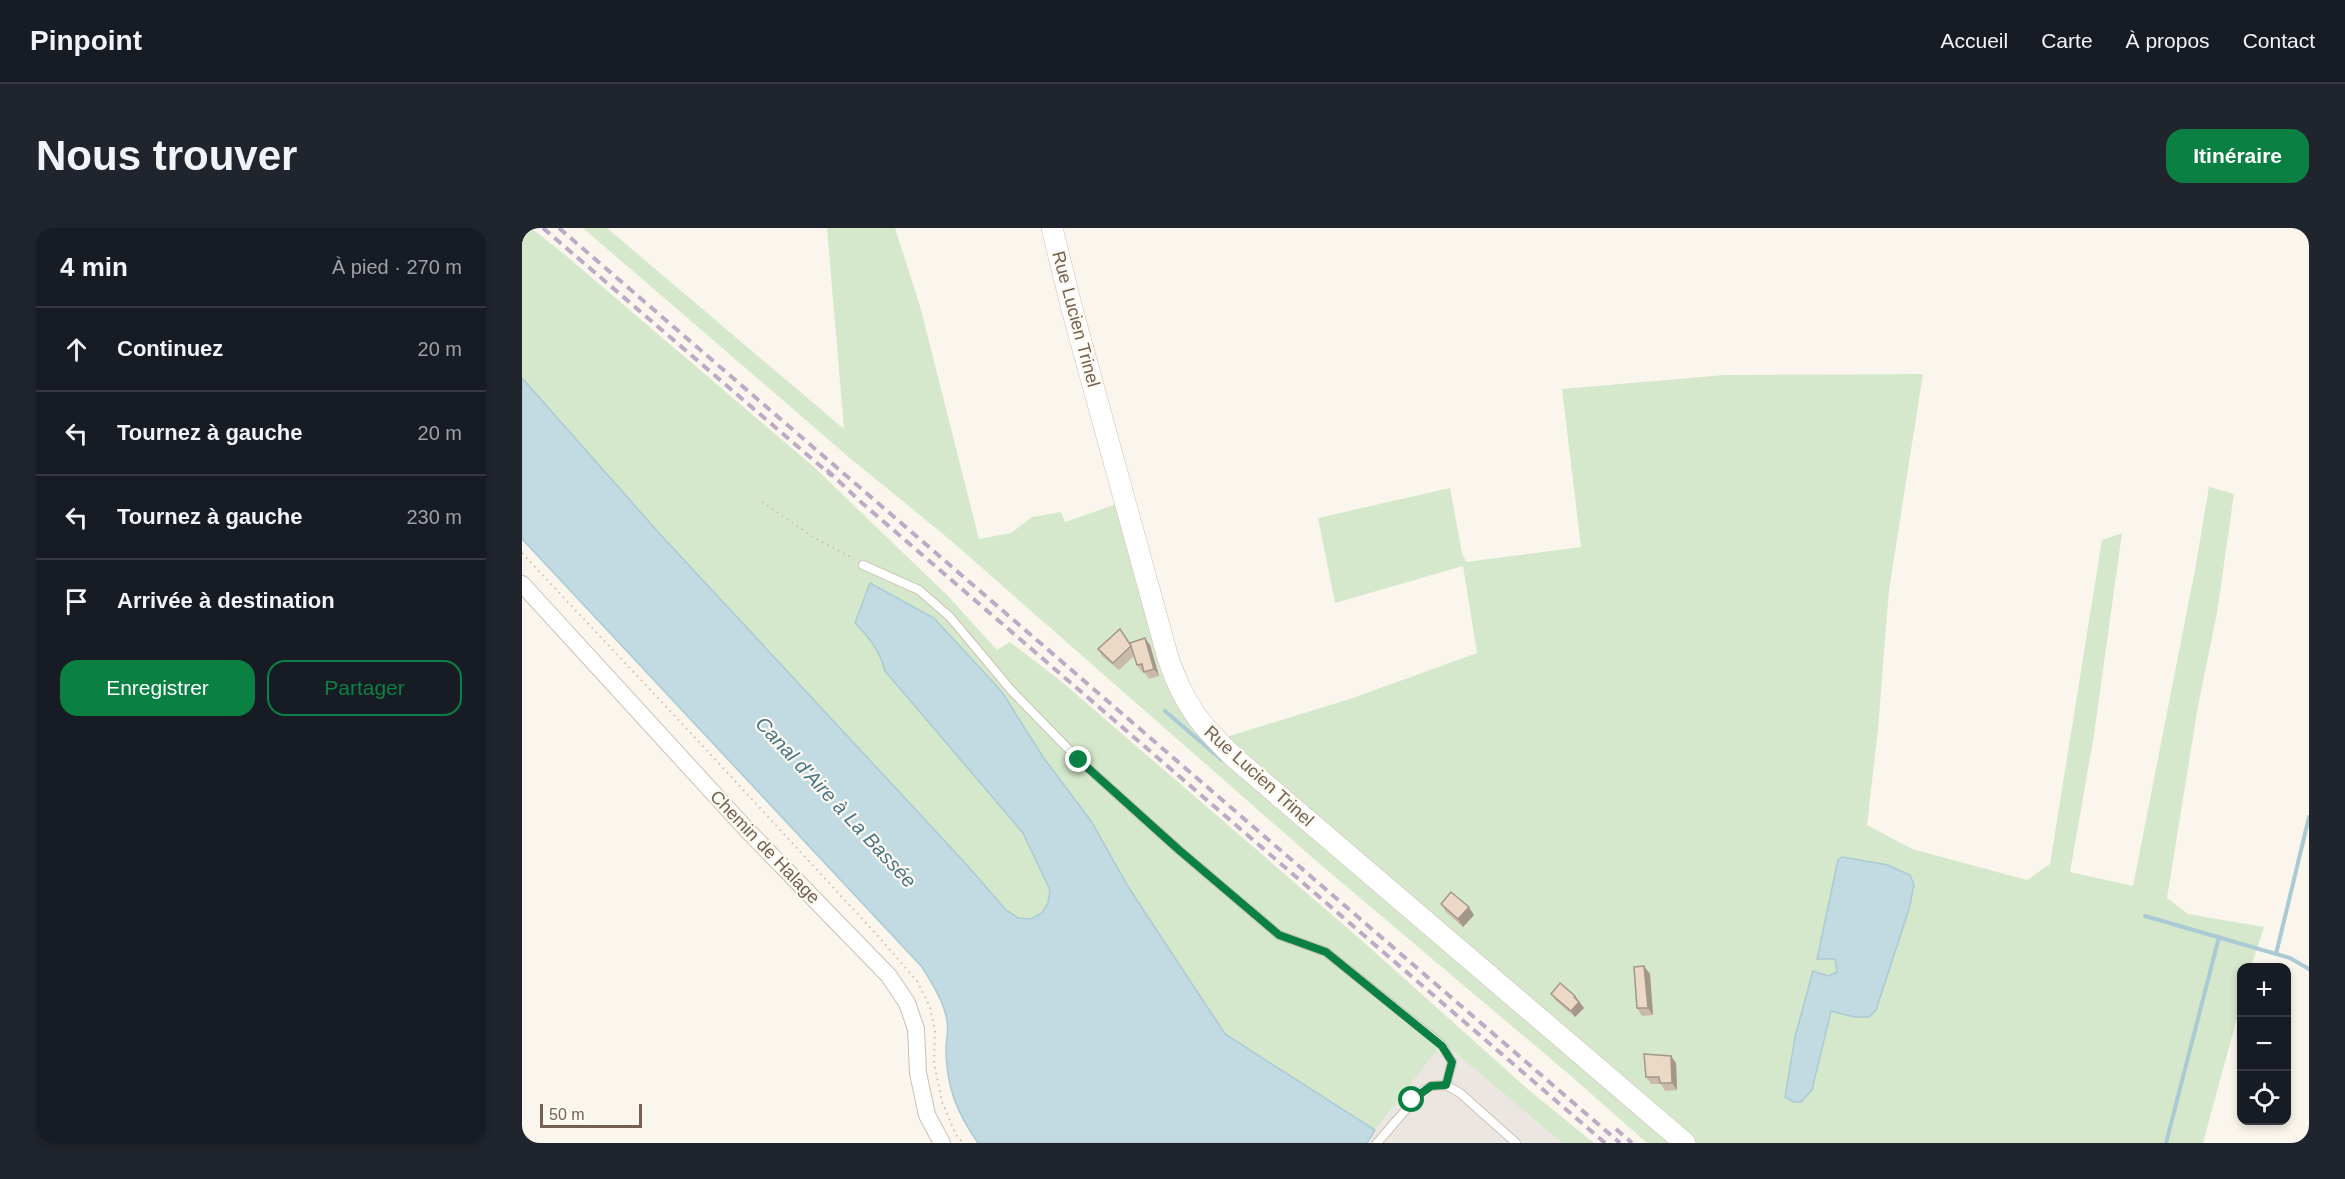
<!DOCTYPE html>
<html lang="fr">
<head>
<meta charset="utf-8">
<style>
  body { margin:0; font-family:Helvetica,sans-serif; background:#20242c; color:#f1f3f6 }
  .controls { position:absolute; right:18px; bottom:18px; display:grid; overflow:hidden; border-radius:12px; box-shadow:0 3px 9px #0003 }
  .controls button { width:54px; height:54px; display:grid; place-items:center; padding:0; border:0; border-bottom:2px solid #363941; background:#171b24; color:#f1f3f6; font:30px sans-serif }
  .scale { position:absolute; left:18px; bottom:15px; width:102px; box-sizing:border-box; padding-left:6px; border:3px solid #746151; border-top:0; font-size:16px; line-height:21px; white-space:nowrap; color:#746151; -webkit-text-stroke:4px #fdfaf3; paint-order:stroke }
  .stop { position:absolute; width:18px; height:18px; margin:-14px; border:4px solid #0b8043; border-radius:50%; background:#fff }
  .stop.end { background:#0b8043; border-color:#fff; box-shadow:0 2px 6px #0008 }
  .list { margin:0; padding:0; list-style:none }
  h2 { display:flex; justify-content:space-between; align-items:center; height:78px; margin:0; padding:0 24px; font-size:26px }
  h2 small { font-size:20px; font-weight:400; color:#9ea1a6 }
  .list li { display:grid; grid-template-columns:39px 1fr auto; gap:18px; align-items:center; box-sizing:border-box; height:84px; padding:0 24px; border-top:2px solid #363941 }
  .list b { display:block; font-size:22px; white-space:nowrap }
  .list em { font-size:20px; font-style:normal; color:#9ea1a6 }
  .actions { display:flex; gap:12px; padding:18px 24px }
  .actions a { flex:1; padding:14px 0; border:2px solid #0b8043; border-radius:18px; text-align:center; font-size:21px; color:#0b8043 }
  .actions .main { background:#0b8043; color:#fff }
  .icon { flex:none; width:33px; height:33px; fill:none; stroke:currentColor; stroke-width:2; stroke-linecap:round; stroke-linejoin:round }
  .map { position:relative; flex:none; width:1787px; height:915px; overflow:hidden; border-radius:18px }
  header { display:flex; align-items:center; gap:36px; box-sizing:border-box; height:84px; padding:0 30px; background:#171b24; border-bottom:2px solid #363941 }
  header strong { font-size:28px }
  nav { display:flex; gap:33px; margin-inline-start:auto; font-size:21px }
  .intro { display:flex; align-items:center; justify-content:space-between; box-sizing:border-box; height:144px; padding:0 36px }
  h1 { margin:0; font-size:42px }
  .button { padding:15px 27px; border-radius:18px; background:#0b8043; color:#fff; font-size:21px; font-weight:700 }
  main { display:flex; gap:36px; padding:0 36px }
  aside { flex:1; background:#171b24; border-radius:18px; box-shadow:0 3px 9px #0003 }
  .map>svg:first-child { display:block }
  .industrial { fill:#ebe6e1 }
  .green { fill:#d5e8cc }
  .water { fill:#c2dbe3; stroke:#aacad4; stroke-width:1.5 }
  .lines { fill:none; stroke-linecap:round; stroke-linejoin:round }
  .stream { stroke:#aacad4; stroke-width:4 }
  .service-casing { stroke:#ccc0b3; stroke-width:10 }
  .minor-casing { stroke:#ccc0b3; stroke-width:18 }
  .tertiary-casing { stroke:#ccc0b3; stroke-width:22 }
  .path { stroke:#d3bdaa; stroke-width:2; stroke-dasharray:1.5 4.5; stroke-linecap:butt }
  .service { stroke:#fff; stroke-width:8 }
  .minor { stroke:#fff; stroke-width:16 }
  .tertiary { stroke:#fff; stroke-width:21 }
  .rail { stroke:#bbabc5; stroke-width:4; stroke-dasharray:9 6; stroke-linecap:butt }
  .wall { fill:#cabaa9 }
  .shaded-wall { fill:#a4978a }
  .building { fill:#ebd8c5; stroke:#a4978a; stroke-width:1.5 }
  .route { stroke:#0b8043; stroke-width:8 }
  .labels { text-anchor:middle; stroke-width:4.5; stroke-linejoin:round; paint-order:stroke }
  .street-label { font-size:18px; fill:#746151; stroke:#fdfaf3 }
  .water-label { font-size:20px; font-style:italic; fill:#4d7685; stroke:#fdfaf3 }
</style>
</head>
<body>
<header>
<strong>Pinpoint</strong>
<nav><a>Accueil</a><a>Carte</a><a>À propos</a><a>Contact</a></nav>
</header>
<div class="intro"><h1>Nous trouver</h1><a class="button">Itinéraire</a></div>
<main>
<aside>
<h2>4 min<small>À pied · 270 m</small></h2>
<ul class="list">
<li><svg class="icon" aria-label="ahead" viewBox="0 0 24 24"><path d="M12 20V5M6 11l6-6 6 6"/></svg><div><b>Continuez</b></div><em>20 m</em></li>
<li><svg class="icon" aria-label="left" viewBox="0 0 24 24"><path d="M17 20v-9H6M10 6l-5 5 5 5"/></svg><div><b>Tournez à gauche</b></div><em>20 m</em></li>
<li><svg class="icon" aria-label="left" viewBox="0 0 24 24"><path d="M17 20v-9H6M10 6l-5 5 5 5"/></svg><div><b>Tournez à gauche</b></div><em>230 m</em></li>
<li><svg class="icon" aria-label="arrive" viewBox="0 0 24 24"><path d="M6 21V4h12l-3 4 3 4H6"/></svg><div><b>Arrivée à destination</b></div></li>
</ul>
<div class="actions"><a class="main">Enregistrer</a><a>Partager</a></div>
</aside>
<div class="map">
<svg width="1787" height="915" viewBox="0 0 1787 915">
  <rect width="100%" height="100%" fill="#fbf6ed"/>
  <polygon class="industrial" points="921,813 1040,915 837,915 853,902"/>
  <g class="green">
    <path d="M0,0H9L42,26L292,239L426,368L475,422L488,414L540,454L838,711L1008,863L1072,915H1040L921,814L853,902L703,806L607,660L569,593L521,529L480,464L333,395C347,409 358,424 363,443L501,605L528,662L526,675L520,685L509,691L496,690L483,681L445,637L137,305L0,150Z"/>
    <polygon points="61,0 85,0 322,201 305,0 373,0 398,78 457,311 489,305 510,289 539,284 543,294 609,271 645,398 674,470 704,509 828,471 955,425 941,338 813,375 796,290 928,260 940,325 944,334 1059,319 1040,161 1203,147 1401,146 1367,362 1356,501 1345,597 1390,621 1505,652 1528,636 1580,312 1600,305 1572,507 1548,644 1611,658 1673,342 1687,259 1712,266 1695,385 1676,478 1645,670 1666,686 1742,699 1729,739 1720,740 1719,775 1681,915 1125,915 1049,848 793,632 426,310 329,231"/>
  </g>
  <g class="water">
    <path d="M0,150L137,305L445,637L483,681L496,690L509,691L520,685L526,675L528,662L501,605L363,443C358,423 347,409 333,395L348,355L412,390L480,464L521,529L569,593L607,660L703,806L853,902L845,915H456C435,885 424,858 424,821C424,812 427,802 425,793C422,773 410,756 400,739L0,311Z"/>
    <polygon points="1320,629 1366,637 1388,647 1392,657 1387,681 1354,782 1347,789 1332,789 1309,783 1290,862 1279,874 1272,874 1263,869 1273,809 1291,743 1306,748 1315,744 1313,731 1295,731 1316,632"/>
  </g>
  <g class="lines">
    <g class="stream">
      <polyline points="643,483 700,532"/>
      <polyline points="1623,688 1768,730 1787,741"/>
      <polyline points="1754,726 1787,589"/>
      <polyline points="1644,915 1697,709"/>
    </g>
    <defs>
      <g id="service">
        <polyline points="341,337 397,362 428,389 489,462 557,532 657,622 757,707 804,724 920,817 930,834 924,857 938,865 994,915"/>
        <polyline points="855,915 900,863 909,858 924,857"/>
      </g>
      <polyline id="minor" points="0,356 226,603 367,748 385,775 394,801 396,845 405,887 420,915"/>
      <path id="tertiary" d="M530,0L550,81L646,430C662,477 679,498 714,531L1163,915"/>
    </defs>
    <use href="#service" class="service-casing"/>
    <use href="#minor" class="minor-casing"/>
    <use href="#tertiary" class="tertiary-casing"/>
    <g class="path">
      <polyline points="240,274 291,309 332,331"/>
      <polyline points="0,325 179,516 355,707 395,753 408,779 413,803 412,835 420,874 434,907 441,915"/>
    </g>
    <use href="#service" class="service"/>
    <use href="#minor" class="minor"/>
    <use href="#tertiary" class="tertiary"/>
    <g class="rail">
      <polyline points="21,0 310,248"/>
      <polyline points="37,0 1098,915"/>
      <polyline points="305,242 340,275 1083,915"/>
      <polyline points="1094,901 1110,915"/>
    </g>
  </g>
  <g class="wall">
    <polygon points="608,417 628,417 637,448 627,451 622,444 620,444 615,437 612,428 597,442 581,429 576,421"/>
    <polygon points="919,676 952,687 941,699 924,684"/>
    <polygon points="1128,746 1131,787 1120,788 1115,780"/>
    <polygon points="1029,766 1053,768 1062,780 1053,789 1033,772"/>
    <polygon points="1154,835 1155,862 1143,863 1139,856 1129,856 1124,849"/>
  </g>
  <g class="shaded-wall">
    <polygon points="623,410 628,417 637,448 632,441"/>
    <polygon points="947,679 952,687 941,699 936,691"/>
    <polygon points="1122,738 1128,746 1131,787 1126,780"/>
    <polygon points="1053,768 1062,780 1053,789 1049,783 1052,769"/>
    <polygon points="1149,828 1154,835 1155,862 1150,855"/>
  </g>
  <g class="building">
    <polygon points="598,401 609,418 591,435 576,421"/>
    <polygon points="623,410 632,441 622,444 620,436 615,437 608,415"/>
    <polygon points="929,664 947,679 936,691 919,676"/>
    <polygon points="1122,738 1126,780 1115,780 1112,739"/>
    <polygon points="1038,755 1053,768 1052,769 1057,774 1049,783 1029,766"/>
    <polygon points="1122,826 1149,828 1150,855 1138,855 1137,849 1124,849"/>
  </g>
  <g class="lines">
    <polyline class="route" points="557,532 657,622 757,707 804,724 920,818 930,834 924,857 909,858 890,872"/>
  </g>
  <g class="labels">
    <g class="street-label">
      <text transform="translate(554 91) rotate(75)" y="6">Rue Lucien Trinel</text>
      <text transform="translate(737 548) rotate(42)" y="6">Rue Lucien Trinel</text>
      <text transform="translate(243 619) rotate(46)" y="6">Chemin de Halage</text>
    </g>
    <g class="water-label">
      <text transform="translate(314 574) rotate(47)" y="7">Canal d'Aire à La Bassée</text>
    </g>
  </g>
</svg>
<div class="controls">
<button>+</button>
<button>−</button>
<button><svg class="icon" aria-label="locate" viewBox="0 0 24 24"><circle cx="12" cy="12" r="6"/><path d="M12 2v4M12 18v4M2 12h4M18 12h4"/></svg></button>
</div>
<div class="scale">50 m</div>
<div class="stop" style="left:890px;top:872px"></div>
<div class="stop end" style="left:557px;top:532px"></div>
</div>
</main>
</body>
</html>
